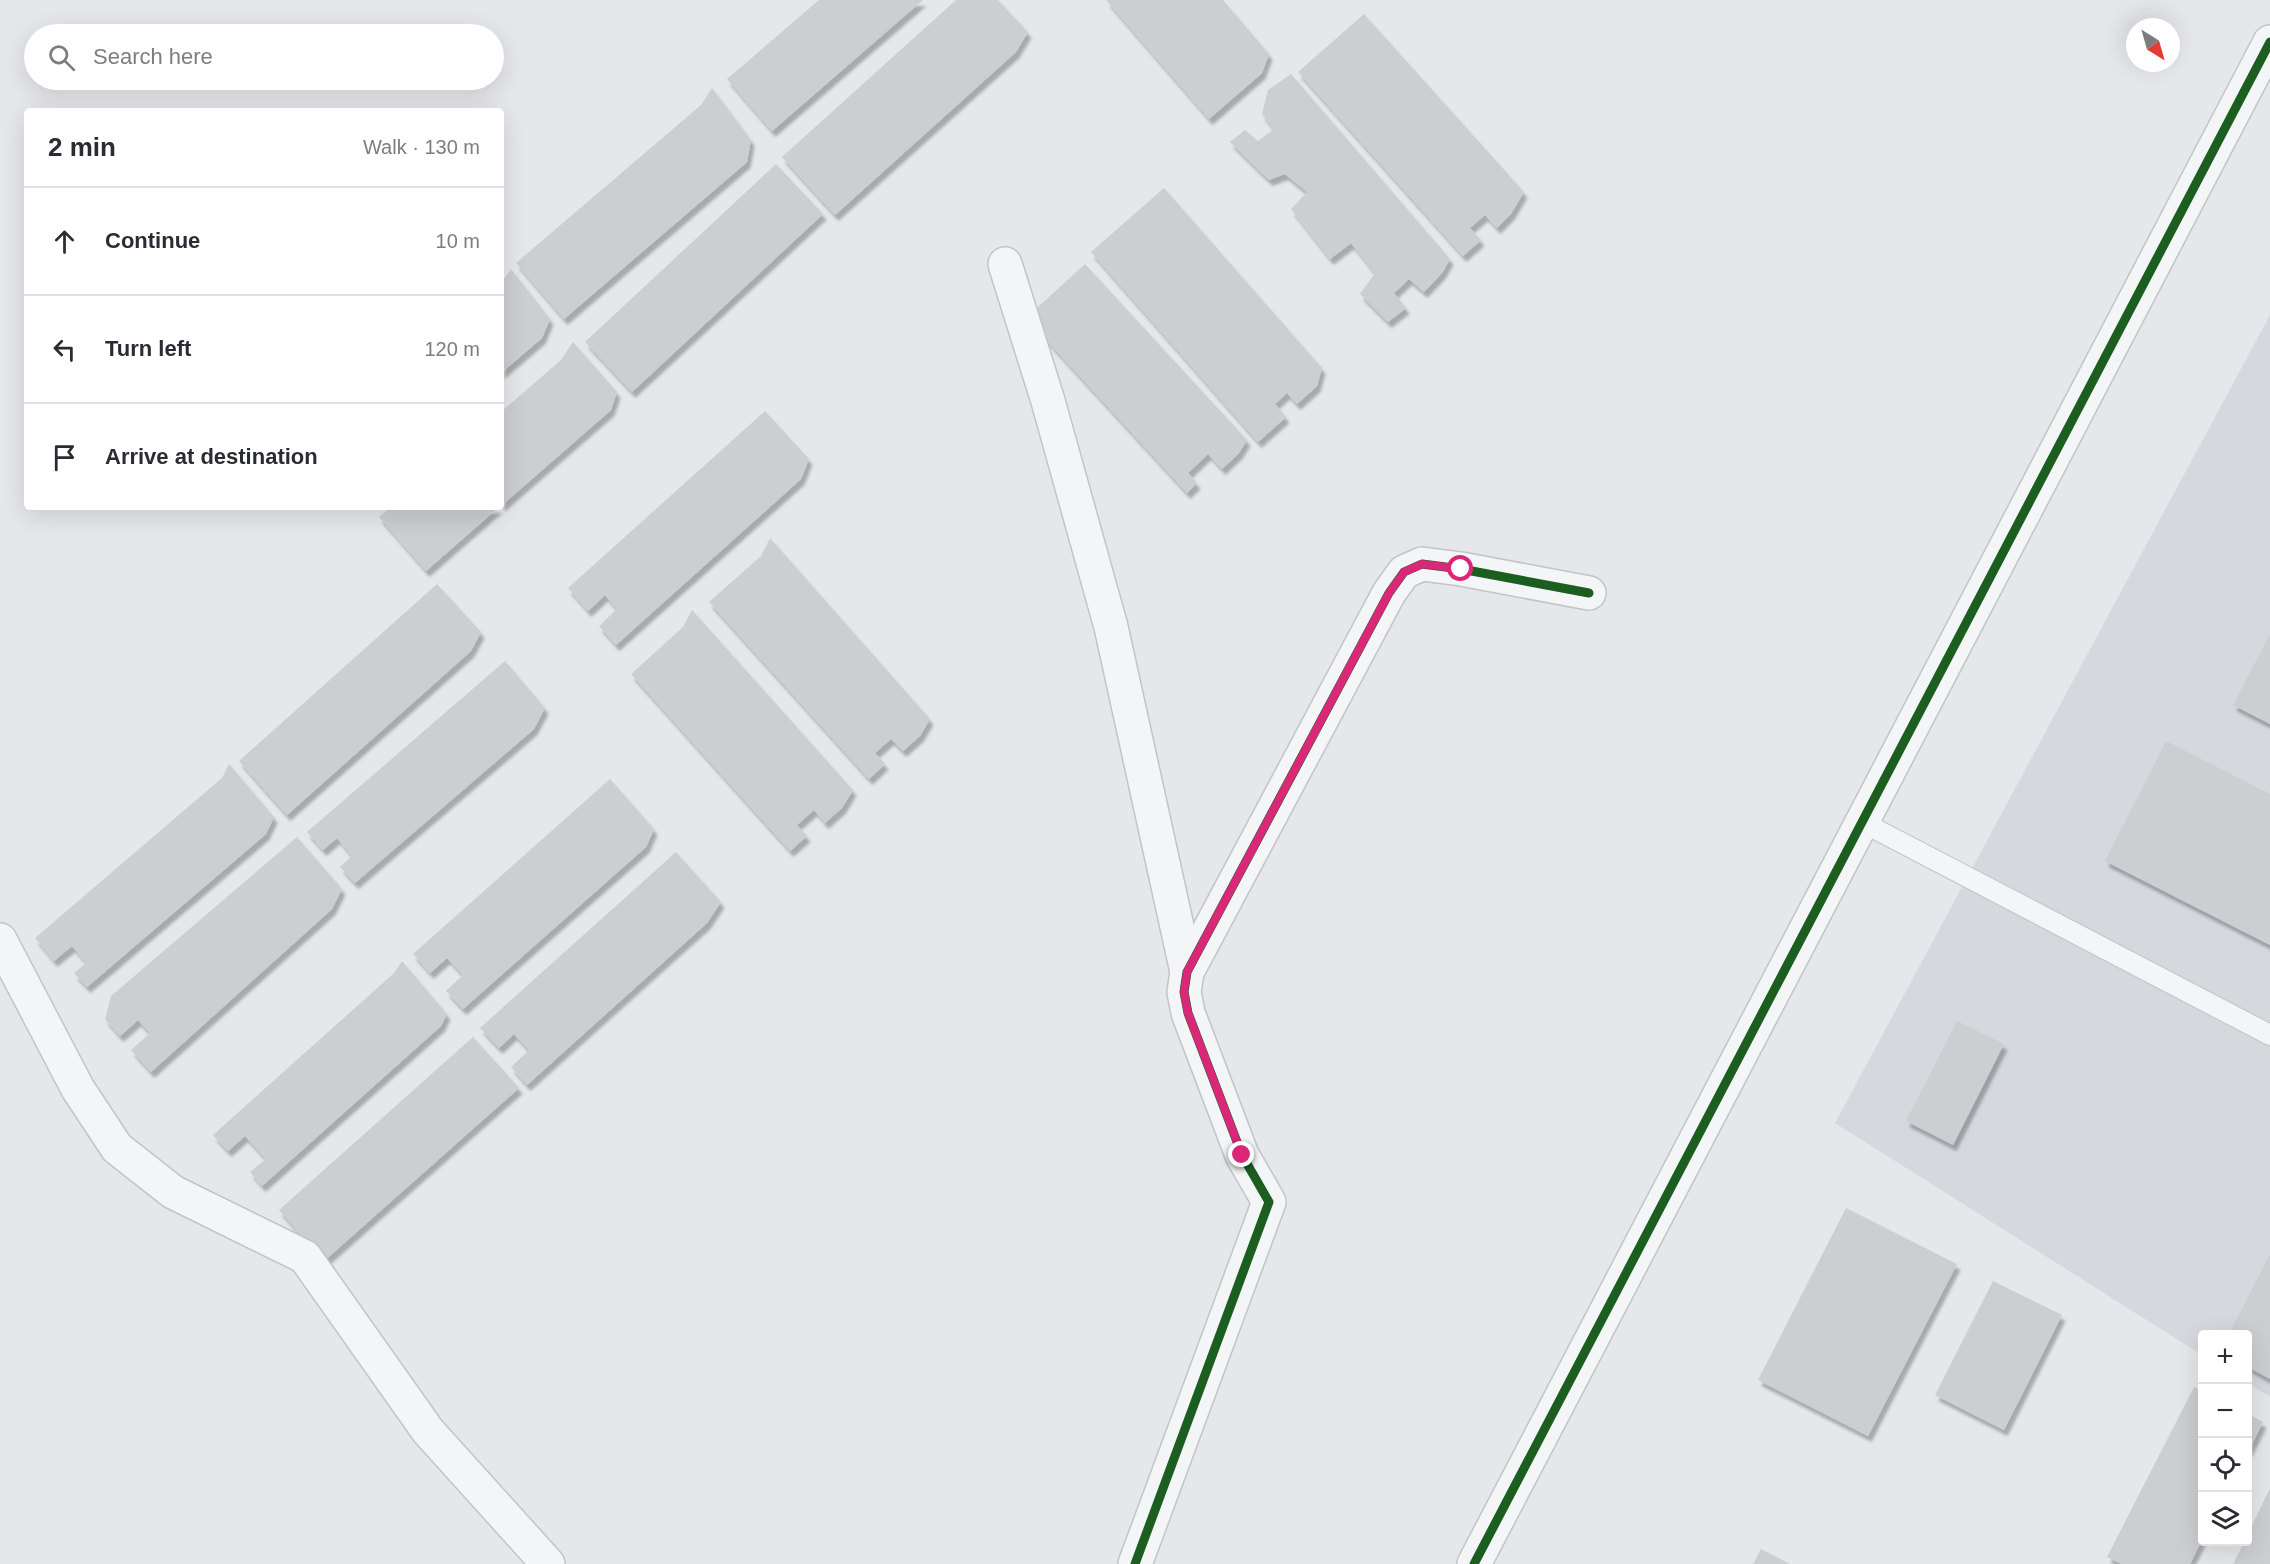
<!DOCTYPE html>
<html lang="en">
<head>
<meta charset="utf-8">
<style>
  body { margin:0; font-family:Arial,sans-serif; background:#f2f2f3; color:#2b2b33 }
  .controls { position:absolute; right:18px; bottom:18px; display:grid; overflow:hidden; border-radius:6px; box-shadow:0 6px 24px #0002 }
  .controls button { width:54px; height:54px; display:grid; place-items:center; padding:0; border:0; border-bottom:2px solid #e1e1e2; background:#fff; color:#2b2b33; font:30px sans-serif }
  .compass { position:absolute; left:2126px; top:18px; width:54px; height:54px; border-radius:50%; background:#fff; box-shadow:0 6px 24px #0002; rotate:143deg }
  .stop { position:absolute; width:18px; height:18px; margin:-14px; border:4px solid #db2777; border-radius:50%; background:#fff }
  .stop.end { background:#db2777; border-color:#fff; box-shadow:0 2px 6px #0008 }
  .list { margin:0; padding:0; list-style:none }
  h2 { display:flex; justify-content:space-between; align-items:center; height:78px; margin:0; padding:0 24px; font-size:26px }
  h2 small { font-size:20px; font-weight:400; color:#7c7c81 }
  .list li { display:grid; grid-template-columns:39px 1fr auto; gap:18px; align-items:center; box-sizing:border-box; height:108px; padding:0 24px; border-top:2px solid #e1e1e2 }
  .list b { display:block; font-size:22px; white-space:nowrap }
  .list em { font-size:20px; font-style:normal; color:#7c7c81 }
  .icon { flex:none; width:33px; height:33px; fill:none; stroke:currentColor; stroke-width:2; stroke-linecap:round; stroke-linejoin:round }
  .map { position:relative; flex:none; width:2270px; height:1564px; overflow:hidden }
  .search { position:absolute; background:#fff; box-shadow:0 6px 24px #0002; left:24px; top:24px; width:480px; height:66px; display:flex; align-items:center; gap:15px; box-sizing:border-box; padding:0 21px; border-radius:33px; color:#7c7c81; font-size:22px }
  .panel { position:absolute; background:#fff; box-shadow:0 6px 24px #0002; left:24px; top:108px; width:480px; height:402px; border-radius:6px }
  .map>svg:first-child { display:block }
  .built { fill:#d6d8de }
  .building { fill:#ccced2; filter:url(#shadow) }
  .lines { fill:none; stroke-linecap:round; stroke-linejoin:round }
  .service-casing { stroke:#c2c4c7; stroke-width:22 }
  .minor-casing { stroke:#c2c4c7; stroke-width:36 }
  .service { stroke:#f4f5f6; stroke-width:20 }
  .minor { stroke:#f4f5f6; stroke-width:33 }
  .cycleway-casing { stroke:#f3f5f8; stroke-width:13 }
  .cycleway { stroke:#1b5e20; stroke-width:9 }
  .route { stroke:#db2777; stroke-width:8 }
</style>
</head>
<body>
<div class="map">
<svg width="2270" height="1564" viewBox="0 0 2270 1564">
  <defs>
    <filter id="shadow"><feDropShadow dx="3.5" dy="6" stdDeviation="1.5" flood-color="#0004"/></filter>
  </defs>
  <rect width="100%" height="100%" fill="#e5e7ea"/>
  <polygon class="built" points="2270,315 2270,1397 2248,1383 2248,1334 2202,1334 2202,1355 1835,1123"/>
  <g class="building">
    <polygon points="819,0 923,0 772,131 727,79"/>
    <polygon points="956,0 998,0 1028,32 1016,52 835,215 782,157"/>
    <polygon points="1106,0 1223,0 1269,54 1262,73 1209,119"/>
    <polygon points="1364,14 1524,192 1511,214 1497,228 1485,215 1470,228 1481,240 1463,256 1298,72"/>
    <polygon points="1291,74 1450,259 1442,273 1424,292 1409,279 1394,293 1406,308 1388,322 1360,294 1375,273 1351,243 1330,259 1291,209 1307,192 1285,174 1269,180 1230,142 1245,130 1258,141 1274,129 1262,114 1268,90"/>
    <polygon points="712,88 751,140 747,162 564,319 516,263 701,105"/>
    <polygon points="776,164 823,214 632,392 585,342"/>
    <polygon points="1164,188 1322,368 1317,386 1297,404 1287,393 1275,404 1286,417 1258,442 1091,252"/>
    <polygon points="1085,264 1247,440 1239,453 1222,469 1208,454 1188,473 1197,483 1187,493 1026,318"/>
    <polygon points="511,269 550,319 542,338 501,373 501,283"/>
    <polygon points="573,342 617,392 611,410 501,506 501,412 561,360"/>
    <polygon points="765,411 809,459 801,479 616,645 599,626 617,609 605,595 588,611 568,588"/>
    <polygon points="391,507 499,507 426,571 379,517"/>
    <polygon points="770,538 930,719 920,736 903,751 891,739 875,753 885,764 869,779 709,602 761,556"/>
    <polygon points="437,584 481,632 471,651 287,815 239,761"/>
    <polygon points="692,610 853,790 842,808 825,823 814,810 797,825 807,836 790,851 631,674 683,627"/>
    <polygon points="2270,634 2270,724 2233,705"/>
    <polygon points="505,661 545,708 534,729 355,883 340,867 352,856 337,838 323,850 307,832"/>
    <polygon points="2166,741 2270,794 2270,945 2105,861"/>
    <polygon points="229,764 274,817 266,834 87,987 74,973 86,963 72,946 54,961 35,938 222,778"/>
    <polygon points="610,779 654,829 646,847 463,1009 446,991 463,975 447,958 430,973 413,954"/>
    <polygon points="297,837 342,889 332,909 151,1072 131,1050 150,1033 138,1020 120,1036 105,1019 111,996"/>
    <polygon points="676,852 721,902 707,923 527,1085 511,1067 529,1050 514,1034 499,1048 480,1028"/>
    <polygon points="402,961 447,1014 441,1026 262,1186 250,1172 266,1159 245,1136 228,1151 213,1135 394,973"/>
    <polygon points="1957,1021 2004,1044 1953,1145 1906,1121"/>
    <polygon points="473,1037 519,1088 324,1261 279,1210"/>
    <polygon points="1846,1208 1957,1264 1868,1436 1758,1380"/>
    <polygon points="2270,1254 2270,1379 2248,1367 2248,1334 2229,1334"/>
    <polygon points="1993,1281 2062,1315 2004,1430 1935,1395"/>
    <polygon points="2194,1387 2202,1391 2202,1540 2190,1564 2122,1564 2107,1557"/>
    <polygon points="2248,1414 2263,1422 2248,1452"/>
    <polygon points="2270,1488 2270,1564 2233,1564 2244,1542 2248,1542 2248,1534"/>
    <polygon points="1761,1549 1790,1564 1753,1564"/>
  </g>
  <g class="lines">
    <defs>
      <polyline id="service" points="1862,822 2270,1035"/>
      <g id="minor">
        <polyline points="1005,264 1048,401 1111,627 1187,972"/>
        <polyline points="0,940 78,1089 117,1148 173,1192 305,1257 428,1431 548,1564"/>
        <polyline points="1135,1564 1269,1202 1242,1155 1188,1013 1184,992 1187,972 1389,593 1404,572 1422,564 1461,569 1589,593"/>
        <polyline points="1474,1564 2270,42"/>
      </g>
    </defs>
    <use href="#service" class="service-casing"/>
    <use href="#minor" class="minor-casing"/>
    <use href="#service" class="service"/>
    <use href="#minor" class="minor"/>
    <defs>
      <g id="cycleway">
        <polyline points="1135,1564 1269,1202 1242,1155 1188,1013 1184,992 1187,972 1389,593 1404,572 1422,564 1461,569 1589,593"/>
        <polyline points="1474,1564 2270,42"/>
      </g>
    </defs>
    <use href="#cycleway" class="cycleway-casing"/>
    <use href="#cycleway" class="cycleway"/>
  </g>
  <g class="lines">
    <polyline class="route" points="1242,1155 1188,1013 1184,992 1187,972 1389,593 1404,572 1422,564 1461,569"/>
  </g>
</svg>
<div class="controls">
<button>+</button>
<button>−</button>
<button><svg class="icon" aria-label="locate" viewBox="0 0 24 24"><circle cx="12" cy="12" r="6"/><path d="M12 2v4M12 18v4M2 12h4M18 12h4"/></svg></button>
<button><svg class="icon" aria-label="layers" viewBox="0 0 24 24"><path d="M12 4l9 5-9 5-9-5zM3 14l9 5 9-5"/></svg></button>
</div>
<svg class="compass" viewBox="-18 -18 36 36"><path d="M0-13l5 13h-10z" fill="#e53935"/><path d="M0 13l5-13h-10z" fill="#7c7c81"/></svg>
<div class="stop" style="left:1461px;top:569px"></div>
<div class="stop end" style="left:1242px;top:1155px"></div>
<div class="search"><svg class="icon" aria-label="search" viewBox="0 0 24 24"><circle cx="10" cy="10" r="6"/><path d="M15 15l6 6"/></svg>Search here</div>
<section class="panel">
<h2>2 min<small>Walk · 130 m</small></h2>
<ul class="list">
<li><svg class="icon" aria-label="ahead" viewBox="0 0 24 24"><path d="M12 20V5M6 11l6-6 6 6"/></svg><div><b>Continue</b></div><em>10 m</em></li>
<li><svg class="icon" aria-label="left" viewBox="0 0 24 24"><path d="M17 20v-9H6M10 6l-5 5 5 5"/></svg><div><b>Turn left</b></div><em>120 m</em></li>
<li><svg class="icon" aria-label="arrive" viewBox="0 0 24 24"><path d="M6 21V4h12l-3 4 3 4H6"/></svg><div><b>Arrive at destination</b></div></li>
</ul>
</section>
</div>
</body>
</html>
